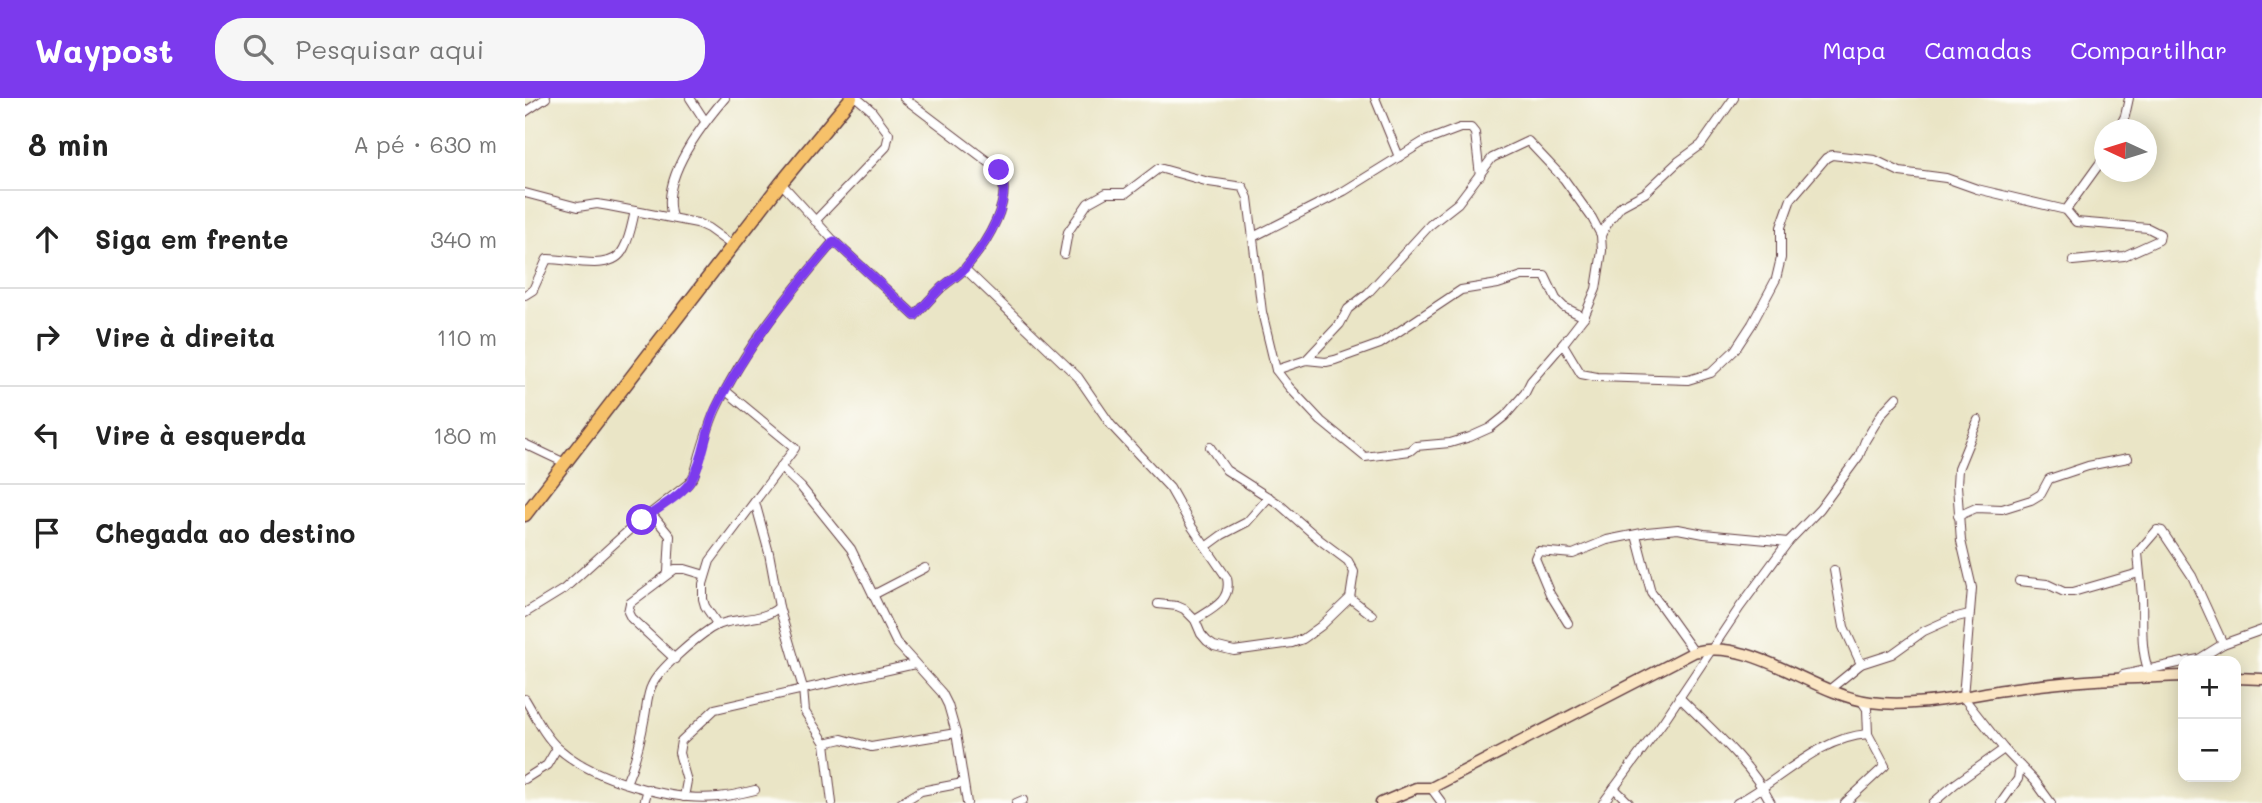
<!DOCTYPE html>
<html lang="pt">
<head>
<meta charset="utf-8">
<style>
  body { margin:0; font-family:Mali,sans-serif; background:#f6f6f6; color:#222 }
  .controls { position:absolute; right:21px; bottom:21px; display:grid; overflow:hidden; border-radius:14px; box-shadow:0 4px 18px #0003 }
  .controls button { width:63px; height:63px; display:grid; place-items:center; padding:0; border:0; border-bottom:2px solid #e0e0e0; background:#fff; color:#222; font:35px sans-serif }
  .compass { position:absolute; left:1569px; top:21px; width:63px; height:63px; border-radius:50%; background:#fff; box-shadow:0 4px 18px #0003; rotate:274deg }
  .stop { position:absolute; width:21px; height:21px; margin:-16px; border:5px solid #7c3aed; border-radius:50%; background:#fff }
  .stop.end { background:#7c3aed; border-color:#fff; box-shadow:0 2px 7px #0008 }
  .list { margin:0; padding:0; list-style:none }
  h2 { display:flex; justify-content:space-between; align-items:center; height:91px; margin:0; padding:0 28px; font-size:30px }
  h2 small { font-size:23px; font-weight:400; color:#767676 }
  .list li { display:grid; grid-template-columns:46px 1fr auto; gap:21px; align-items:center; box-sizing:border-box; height:98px; padding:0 28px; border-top:2px solid #e0e0e0 }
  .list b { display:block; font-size:26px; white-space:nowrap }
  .list em { font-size:23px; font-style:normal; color:#767676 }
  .icon { flex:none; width:38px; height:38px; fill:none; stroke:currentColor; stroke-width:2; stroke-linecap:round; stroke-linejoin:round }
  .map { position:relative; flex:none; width:1737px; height:705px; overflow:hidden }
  header { display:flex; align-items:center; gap:42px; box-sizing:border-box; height:98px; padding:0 35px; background:#7c3aed; color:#fff }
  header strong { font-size:33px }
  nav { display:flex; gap:38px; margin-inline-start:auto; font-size:24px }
  .search { width:490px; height:63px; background:#f6f6f6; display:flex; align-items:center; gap:18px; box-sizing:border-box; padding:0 24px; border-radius:28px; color:#767676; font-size:26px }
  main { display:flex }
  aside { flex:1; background:#fff }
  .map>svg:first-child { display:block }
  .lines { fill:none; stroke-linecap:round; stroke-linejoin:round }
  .street-casing { stroke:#623d42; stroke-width:10 }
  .secondary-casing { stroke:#623d42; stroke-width:13 }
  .primary-casing { stroke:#623d42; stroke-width:15 }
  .street { stroke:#fff; stroke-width:8 }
  .secondary { stroke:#fbe6c4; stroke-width:10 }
  .primary { stroke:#f6c16b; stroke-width:12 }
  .route { stroke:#7c3aed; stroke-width:9 }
</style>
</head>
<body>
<header>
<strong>Waypost</strong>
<div class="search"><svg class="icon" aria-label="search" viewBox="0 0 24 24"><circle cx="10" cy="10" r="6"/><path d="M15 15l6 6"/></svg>Pesquisar aqui</div>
<nav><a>Mapa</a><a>Camadas</a><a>Compartilhar</a></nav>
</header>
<main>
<aside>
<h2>8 min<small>A pé · 630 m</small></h2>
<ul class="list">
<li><svg class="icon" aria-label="ahead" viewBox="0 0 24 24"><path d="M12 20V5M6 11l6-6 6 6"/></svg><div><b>Siga em frente</b></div><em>340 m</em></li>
<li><svg class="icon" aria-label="right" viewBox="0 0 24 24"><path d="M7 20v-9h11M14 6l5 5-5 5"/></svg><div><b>Vire à direita</b></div><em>110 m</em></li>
<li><svg class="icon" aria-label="left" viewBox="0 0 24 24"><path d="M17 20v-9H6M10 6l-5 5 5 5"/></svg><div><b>Vire à esquerda</b></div><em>180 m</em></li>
<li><svg class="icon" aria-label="arrive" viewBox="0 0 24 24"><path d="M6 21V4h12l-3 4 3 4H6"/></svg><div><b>Chegada ao destino</b></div></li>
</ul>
</aside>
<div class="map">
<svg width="1737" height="705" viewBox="0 0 1737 705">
  <rect width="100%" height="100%" fill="#fdfcf7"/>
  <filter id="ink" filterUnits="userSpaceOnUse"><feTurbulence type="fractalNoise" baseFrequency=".0143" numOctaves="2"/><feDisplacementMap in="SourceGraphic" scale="14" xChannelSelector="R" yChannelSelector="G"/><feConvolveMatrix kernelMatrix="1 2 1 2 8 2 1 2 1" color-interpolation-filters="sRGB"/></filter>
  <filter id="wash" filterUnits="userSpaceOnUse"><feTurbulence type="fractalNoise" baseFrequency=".00686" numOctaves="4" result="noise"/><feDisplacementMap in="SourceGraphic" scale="28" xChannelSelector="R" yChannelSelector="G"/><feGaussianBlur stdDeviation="1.57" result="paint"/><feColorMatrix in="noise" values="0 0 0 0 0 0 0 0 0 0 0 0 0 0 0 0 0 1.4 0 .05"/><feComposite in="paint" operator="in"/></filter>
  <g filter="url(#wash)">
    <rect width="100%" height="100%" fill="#eae5c6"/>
  </g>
  <g filter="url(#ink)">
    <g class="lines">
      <defs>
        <g id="street">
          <polyline points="165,0 180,23"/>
          <polyline points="850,0 874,59"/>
          <polyline points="1209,0 1176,47 1154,63 1120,95 1096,108 1084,123 1076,137 1077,153 1071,191 1059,219 1038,246 1056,276 1072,279 1163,282 1186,275 1210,252 1227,226 1251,181 1256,160 1256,129 1266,101 1301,60 1307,57 1350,62 1375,74 1421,80 1452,91 1541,112 1580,58"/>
          <polyline points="0,14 21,0"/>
          <polyline points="1593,32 1600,18 1604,0"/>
          <path d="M256,85L309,143L390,218C398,209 407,199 416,190C424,183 434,178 441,169C461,146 490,101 474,72L379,0"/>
          <polyline points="0,95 53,109 72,106 84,108 172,125 183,130 208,148"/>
          <polyline points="1541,112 1551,124 1623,130 1635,136 1634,142 1599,158 1548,163"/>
          <path d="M147,119C135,81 176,28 200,0"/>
          <polyline points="290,123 361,49 364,36 346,12 332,0"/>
          <polyline points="728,139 819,93 898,44 935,30 946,30 950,35 955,78"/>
          <polyline points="539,156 543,134 563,105 581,95 601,95 634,70 684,84 718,89 723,100 737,214 751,272 764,289 796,323 840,359 885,353 891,348 925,345 945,339 965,330 980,318 1000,295 1006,283 1038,246"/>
          <path d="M440,171L553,279L586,327L645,390L667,429L702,480C707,503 687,511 670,522"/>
          <path d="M0,197L8,192L22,161C43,160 88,176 99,150C105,139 107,125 110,113"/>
          <polyline points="781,262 815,226 823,211 843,195 905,127 933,105 967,60 1003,43 1039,81 1067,120 1076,137"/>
          <polyline points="751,272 781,262 801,264 810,262 855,246 936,192 973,186 997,178 1020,178 1031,201 1039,209 1059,219"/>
          <polyline points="1453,322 1433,371 1432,387 1436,443 1447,490 1438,599 1479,651 1510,683 1526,705"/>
          <polyline points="0,346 40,365"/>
          <polyline points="255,369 276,389 326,451 371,544 417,595 423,607 431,635 442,705"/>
          <polyline points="230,404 244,455 254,509 278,590 280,614 300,645 307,705"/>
          <polyline points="126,415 145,438 143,474"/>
          <polyline points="1433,418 1451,410 1477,411 1506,402 1516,396 1524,381 1563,368 1603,360"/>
          <polyline points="1111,437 1126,494 1169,554"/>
          <polyline points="682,448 697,437 722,424 744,399"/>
          <polyline points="1309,472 1319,529 1336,566"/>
          <polyline points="1494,483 1522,486 1539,494 1548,494 1614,475"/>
          <polyline points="348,497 400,470"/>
          <polyline points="825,500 847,517"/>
          <polyline points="633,506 652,508 659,511 670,522 676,536 682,543 689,548 709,553 767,545 778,541 796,528 825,500 829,474 823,463 795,442 754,406 701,372 685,349"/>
          <path d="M0,515L39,491L103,433L163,386L169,378C175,356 181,333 191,311C220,249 265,195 309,143"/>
          <polyline points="1043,525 1025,496 1010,460 1013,453 1048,456 1082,442 1122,434 1153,431 1179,436 1263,444"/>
          <polyline points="193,527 180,508 178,501 178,486 185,463 270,350 201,293"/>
          <polyline points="150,561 106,520 103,514 105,505 150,471 160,471 180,477"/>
          <polyline points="1663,563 1674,561 1698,546 1737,532"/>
          <path d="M1623,571C1615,549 1618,523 1617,499C1616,484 1614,469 1613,454L1632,432L1637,433L1667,478L1698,546"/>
          <polyline points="1598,577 1658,564"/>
          <polyline points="1304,592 1336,566 1367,556 1399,533 1428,520 1444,516"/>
          <path d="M1154,599C1186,631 1225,664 1246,705"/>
          <path d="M0,601C10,617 19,638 33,650C67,681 148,704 193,699C206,698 218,695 230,692"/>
          <polyline points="300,645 317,641 346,649 431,635"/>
          <polyline points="0,681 22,667 32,650"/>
          <path d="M101,685C111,663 116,641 120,618C122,608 122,596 127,587C134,571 170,541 185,531C206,517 235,526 254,509"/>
          <polyline points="906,690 917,705"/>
          <polyline points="1089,690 1104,705"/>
          <polyline points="159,699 162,683 154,655 156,643 190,611 390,566"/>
          <polyline points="119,705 123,691"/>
          <polyline points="376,705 396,693 438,685"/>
          <polyline points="491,705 498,702"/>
          <polyline points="1078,705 1138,624 1215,509 1263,444 1295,411 1334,358 1340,343 1357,315 1372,299"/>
          <path d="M1212,705C1256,682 1292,640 1343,636"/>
          <polyline points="1320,705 1360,668 1343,636 1342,611 1336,602"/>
          <polyline points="1408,705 1430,686 1479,651"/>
          <polyline points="1476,705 1493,681 1495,668"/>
        </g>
        <g id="secondary">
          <polyline points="1711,580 1737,581"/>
          <path d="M856,705L891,690H906L1169,554C1228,539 1287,596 1345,604C1396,611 1449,595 1499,589C1552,582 1605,580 1658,578"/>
        </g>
        <polyline id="primary" points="0,417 256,85 326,0"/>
      </defs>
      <use href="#street" class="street-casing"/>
      <use href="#secondary" class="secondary-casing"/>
      <use href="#primary" class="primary-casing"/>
      <use href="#street" class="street"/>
      <use href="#secondary" class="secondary"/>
      <use href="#primary" class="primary"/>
    </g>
  </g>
  <g class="lines" filter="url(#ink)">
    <path class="route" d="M117,422C133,410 157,398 167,381C180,360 180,332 191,310C222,248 265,195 309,143L390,218C398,209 407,199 416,190C424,183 434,178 441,169C461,146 490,101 474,72"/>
  </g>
</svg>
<div class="controls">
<button>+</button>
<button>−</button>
</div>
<svg class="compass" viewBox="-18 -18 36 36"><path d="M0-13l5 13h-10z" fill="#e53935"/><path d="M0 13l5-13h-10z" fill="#767676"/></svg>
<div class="stop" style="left:117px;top:422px"></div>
<div class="stop end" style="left:474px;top:72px"></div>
</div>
</main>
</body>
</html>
